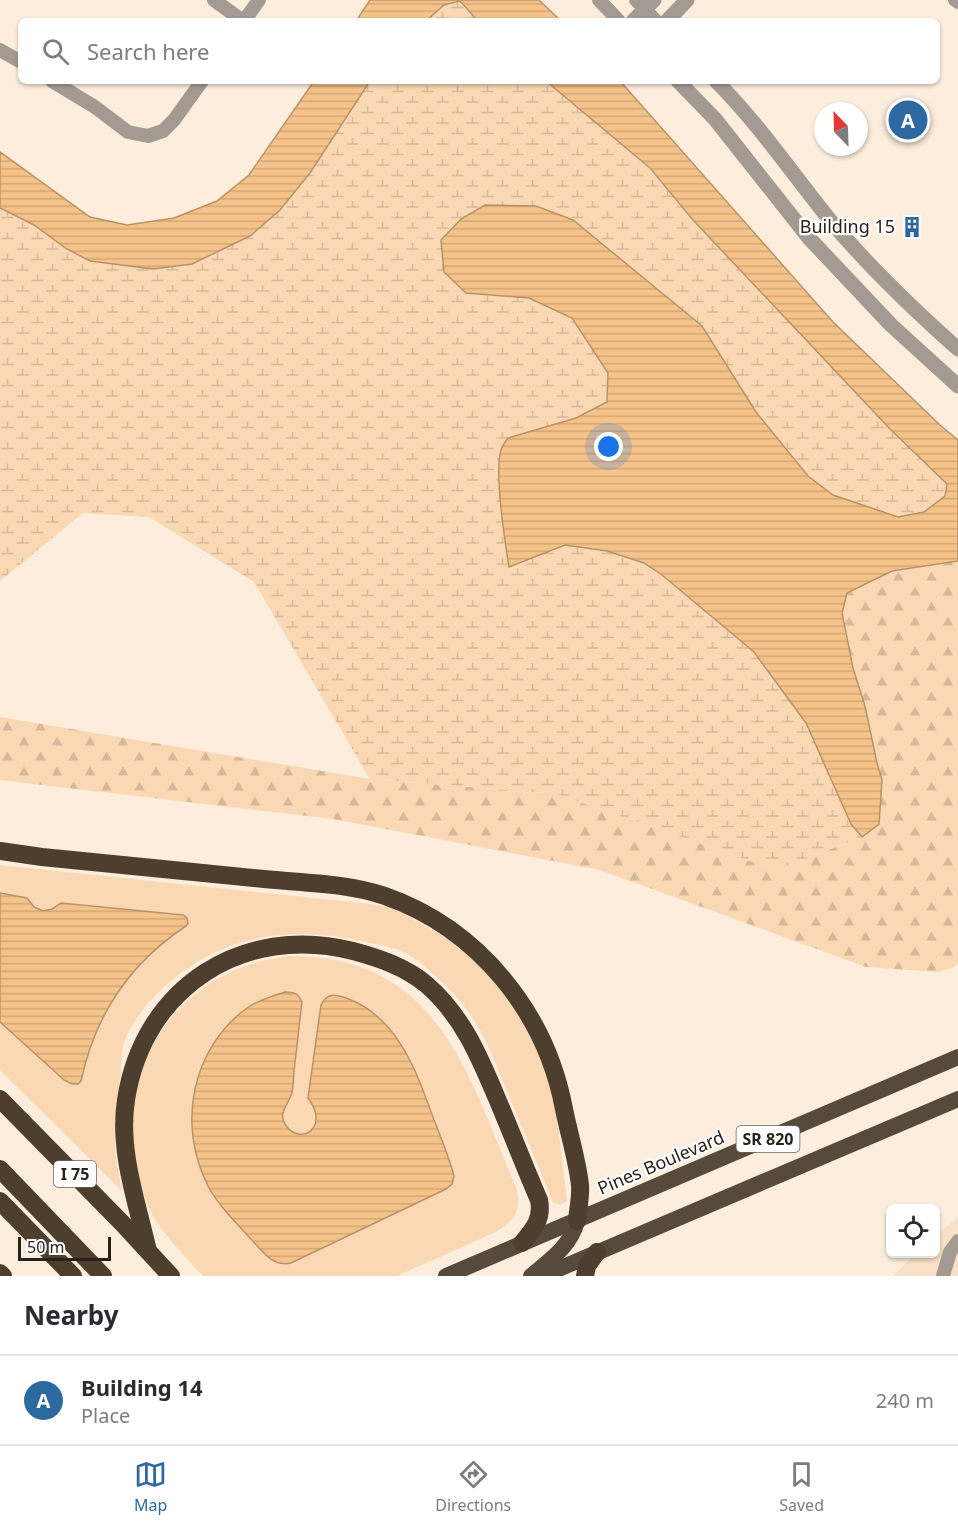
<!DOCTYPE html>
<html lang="en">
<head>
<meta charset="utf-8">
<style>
  body { margin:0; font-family:"Noto Sans",sans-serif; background:#f7f7f7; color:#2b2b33 }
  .controls { position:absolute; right:18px; bottom:18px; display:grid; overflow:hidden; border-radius:9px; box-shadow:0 2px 4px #0004 }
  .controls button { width:54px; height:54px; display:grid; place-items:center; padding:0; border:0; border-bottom:2px solid #e1e1e2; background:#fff; color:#2b2b33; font:30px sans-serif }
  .compass { position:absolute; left:814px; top:102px; width:54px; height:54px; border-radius:50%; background:#fff; box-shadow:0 2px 4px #0004; rotate:337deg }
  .scale { position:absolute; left:18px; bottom:15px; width:93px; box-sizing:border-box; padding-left:6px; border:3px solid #29221b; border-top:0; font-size:16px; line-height:21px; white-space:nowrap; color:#29221b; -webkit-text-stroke:4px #fff; paint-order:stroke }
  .you { position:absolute; left:609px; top:447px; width:21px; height:21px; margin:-15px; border:4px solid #fff; border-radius:50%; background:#1a73e8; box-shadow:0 0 0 9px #1a73e833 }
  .badge { display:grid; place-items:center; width:39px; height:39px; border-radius:50%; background:#2d69a1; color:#fff; font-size:20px; font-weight:700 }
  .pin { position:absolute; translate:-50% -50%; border:3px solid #fff; box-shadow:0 2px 6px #0006 }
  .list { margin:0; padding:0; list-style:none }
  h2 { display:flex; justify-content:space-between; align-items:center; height:78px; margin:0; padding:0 24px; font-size:26px }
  h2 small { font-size:20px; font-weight:400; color:#7c7c81 }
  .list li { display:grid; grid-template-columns:39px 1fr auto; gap:18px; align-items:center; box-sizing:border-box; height:90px; padding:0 24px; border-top:2px solid #e1e1e2 }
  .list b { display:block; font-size:22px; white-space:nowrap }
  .list p { margin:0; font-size:20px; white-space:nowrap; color:#7c7c81 }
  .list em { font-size:20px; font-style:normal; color:#7c7c81 }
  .icon { flex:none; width:33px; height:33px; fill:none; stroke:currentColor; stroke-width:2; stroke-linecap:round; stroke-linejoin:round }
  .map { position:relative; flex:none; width:958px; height:1276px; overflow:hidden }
  .search { position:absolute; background:#fff; box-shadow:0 2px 4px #0004; left:18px; right:18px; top:18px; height:66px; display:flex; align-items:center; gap:15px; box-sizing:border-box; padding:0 21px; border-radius:9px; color:#7c7c81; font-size:22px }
  .sheet { height:168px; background:#fff }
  nav { display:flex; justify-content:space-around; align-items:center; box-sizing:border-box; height:84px; border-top:2px solid #e1e1e2; background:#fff; font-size:16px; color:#7c7c81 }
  nav a { display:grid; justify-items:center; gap:3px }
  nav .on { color:#2d69a1 }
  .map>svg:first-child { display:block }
  .built { fill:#f8e0c6 }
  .grass { fill:#fad8b4; fill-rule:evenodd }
  .forest { fill:url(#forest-firs) }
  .wetland { fill:url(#wetland-marsh) }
  .water { fill:url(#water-rules); stroke:#b89369; stroke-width:1.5 }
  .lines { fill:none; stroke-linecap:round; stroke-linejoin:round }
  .minor { stroke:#a39b93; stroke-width:14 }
  .tertiary { stroke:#a39b93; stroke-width:15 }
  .trunk { stroke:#584a3b; stroke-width:16 }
  .motorway { stroke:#4d3e2e; stroke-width:18 }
  .labels { text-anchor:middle; stroke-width:4.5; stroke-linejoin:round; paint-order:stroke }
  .shield { fill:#fff; stroke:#69645f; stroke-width:1.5 }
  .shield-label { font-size:16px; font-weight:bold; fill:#29221b }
  .poi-label { font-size:18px; fill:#29221b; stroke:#fff; text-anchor:end }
  .street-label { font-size:18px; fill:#29221b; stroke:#fff }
</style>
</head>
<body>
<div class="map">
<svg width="958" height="1276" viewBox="0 0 958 1276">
  <defs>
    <pattern id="forest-firs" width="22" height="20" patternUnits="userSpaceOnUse" patternTransform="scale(1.5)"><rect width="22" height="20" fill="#fad8b4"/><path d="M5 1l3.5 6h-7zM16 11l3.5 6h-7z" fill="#d6b99a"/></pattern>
    <pattern id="wetland-marsh" width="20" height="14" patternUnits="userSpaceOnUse" patternTransform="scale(1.5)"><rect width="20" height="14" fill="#fad8b4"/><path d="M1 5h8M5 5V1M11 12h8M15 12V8" fill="none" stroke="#d6b99a"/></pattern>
    <pattern id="water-rules" width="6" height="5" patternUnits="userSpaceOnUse" patternTransform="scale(1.5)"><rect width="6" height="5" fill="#f5c38a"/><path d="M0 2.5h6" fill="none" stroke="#d2a776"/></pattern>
  </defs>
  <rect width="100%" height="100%" fill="#fceddd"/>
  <polygon class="built" points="958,1218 958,1276 893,1276 915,1254 936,1254 936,1235"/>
  <g class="grass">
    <path d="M0,865L371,904L393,908L452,941L472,957L506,994L540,1053L555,1102L567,1201L560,1205L553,1202L490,1050C475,1017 458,995 430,971C422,964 412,955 401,951C390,946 377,945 366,942C289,924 217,935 160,991C145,1005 130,1024 124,1043C120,1055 122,1068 120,1079C113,1117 112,1155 123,1192L0,1070V1022L64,1080H81C95,1015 130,963 186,926L183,915L131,910L43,911L34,907L27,898L0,893Z"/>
    <path d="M289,956C439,955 468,1075 517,1190C521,1213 514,1220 496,1232L397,1276H203C185,1256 164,1236 151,1212C139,1189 135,1163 133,1137C133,1128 131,1118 132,1110C140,1039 190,981 258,962C268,959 279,958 289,956ZM302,1002C299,1024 297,1045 295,1067C294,1076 294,1086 291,1094C289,1103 280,1109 283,1120C285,1129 295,1136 304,1134C319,1130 319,1116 313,1105L410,1058L425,1094L454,1176L452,1184L446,1189L292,1263L283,1265L276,1263L219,1203L208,1187L201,1169L194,1146L202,1063L215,1042L230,1023Z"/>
  </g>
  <polygon class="forest" points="958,561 958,965 940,972 866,967 600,870 333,819 0,780 0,717 370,779 557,794 776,870 862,837 879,824 882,780 877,764 865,706 853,668 842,613 846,593 892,571"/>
  <g class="wetland">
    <polygon points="460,1 478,21 426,21 444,5"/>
    <path d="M370,81H546L650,168L693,220L890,429L947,483L945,496L924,512L898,517L833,495L808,476L756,412L702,326L573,220L466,293L529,298L572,318L608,373L607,402L576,418L508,438C506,441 502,446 501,450C494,472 505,542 509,567L565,545L607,551L644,563L662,575L754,652L806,723L851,824L862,837L776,870L557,794L370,779L254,582L149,517L83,513L0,581V208L34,225L67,249L90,261L153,269L222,249L249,236L310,173Z"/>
  </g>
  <g class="water">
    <polygon points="370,0 539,0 561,21 478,21 460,1 444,5 426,21 356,21"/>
    <polygon points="314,81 370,81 310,173 280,210 250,236 192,264 153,269 90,261 67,249 34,225 0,208 0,152 90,217 127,225 174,218 217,201 249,175"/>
    <path d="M546,81H620L833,322L941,426L958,440V561L892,571L847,593L842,613L853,668L865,706L877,763L882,780L879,824L862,837L851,824L806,723L754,652L662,575L644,563L607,551L565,545L509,567C505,542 494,473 501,450C502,446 506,441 508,438L576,418L607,402L608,373L572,318L529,298L466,293L444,272L441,240L461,219L485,205L536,206L573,220L702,326L756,412L808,476L833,495L898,517L924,512L945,496L947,484L890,429L693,220L650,168Z"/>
    <path d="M0,893L27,898L34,907L43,911L52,909L61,903L183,915L187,918L188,923L186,926C130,963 95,1015 81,1081L78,1084H72L64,1080L0,1022Z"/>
    <path d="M285,992C294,992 298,993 302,1002C299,1025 297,1048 294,1071C293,1079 294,1091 290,1098C285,1108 278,1116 287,1127C302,1145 330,1127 308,1098L321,1005C327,993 334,994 346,998C398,1016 417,1073 434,1120C441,1138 449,1157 454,1176L452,1184L446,1189L291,1263C272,1268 261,1249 248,1236C234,1220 218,1205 208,1186C177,1125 191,1049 247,1008C258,1000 272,996 285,992Z"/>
  </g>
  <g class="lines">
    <g class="minor">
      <polyline points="214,0 243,21"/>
      <polyline points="599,0 619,21"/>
      <polyline points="636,0 656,21"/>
      <polyline points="955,0 958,2"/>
      <polyline points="244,21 259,0"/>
      <polyline points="0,50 21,62"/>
      <polyline points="52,81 95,107 128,132 148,136 163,131 174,120 202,81"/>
      <polyline points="943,1276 950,1252 958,1241"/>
    </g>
    <g class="tertiary">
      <polyline points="633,21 654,0"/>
      <polyline points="667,21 687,0"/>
      <polyline points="678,81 715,119 809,238 891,325 958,386"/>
      <path d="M716,81C758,123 792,173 829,219C868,266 913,309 958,349"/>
    </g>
    <g class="trunk">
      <polyline points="446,1276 958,1057"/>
      <path d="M531,1276C550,1260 571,1246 577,1221"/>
      <polyline points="542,1276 958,1099"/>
    </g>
    <g class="motorway">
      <path d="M0,851L42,857C116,864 190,872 264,879C303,883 347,883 385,896C479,929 546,1013 564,1109C569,1134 577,1159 580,1185C581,1196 578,1209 577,1221"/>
      <polyline points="0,1099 122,1223 171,1276"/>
      <polyline points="0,1169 103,1276"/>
      <polyline points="0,1201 73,1276"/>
      <path d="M148,1251C137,1202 118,1150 126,1100C143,987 244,923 353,951C379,958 406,967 427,985C465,1018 482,1063 501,1108C514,1139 526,1170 539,1200C543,1219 533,1230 522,1243"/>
      <polyline points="0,1273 3,1276"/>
      <polyline points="585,1276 587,1266 597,1252"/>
    </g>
  </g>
  <defs>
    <symbol id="building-bare" viewBox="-9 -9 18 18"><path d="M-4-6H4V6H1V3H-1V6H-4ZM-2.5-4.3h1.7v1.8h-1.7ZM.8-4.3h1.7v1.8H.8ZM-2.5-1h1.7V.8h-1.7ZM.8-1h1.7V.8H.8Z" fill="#2d69a1" stroke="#fff" stroke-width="2.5" paint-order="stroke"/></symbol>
  </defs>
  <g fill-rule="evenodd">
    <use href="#building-bare" x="897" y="212" width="30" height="30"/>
  </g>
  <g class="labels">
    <g class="shield">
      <rect x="736.5" y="1126" width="63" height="26" rx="4.5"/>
      <rect x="54" y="1161" width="42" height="26" rx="4.5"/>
    </g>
    <g class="shield-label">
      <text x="768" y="1145">SR 820</text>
      <text x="75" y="1180">I 75</text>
    </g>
    <g class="poi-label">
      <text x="895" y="233">Building 15</text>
    </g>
    <g class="street-label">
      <text transform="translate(661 1163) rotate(-23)" y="6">Pines Boulevard</text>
    </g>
  </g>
</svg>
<div class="controls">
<button><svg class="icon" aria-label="locate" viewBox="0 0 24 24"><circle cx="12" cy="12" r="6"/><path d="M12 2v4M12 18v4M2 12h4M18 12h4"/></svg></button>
</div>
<svg class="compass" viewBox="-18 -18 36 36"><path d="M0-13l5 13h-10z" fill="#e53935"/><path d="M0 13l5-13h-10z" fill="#7c7c81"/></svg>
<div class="scale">50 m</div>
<div class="you"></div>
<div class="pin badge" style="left:908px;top:120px">A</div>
<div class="search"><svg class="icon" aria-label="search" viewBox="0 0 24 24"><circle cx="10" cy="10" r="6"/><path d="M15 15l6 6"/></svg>Search here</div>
</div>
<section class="sheet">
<h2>Nearby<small></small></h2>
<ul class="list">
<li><span class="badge">A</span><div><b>Building 14</b><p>Place</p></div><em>240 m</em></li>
</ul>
</section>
<nav>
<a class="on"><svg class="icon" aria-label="map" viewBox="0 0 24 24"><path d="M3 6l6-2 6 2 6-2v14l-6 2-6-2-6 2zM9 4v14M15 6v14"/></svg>Map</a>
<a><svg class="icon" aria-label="directions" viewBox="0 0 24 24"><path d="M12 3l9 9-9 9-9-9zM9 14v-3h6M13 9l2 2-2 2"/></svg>Directions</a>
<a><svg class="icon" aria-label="saved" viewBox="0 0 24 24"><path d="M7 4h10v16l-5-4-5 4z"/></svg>Saved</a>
</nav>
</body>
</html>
